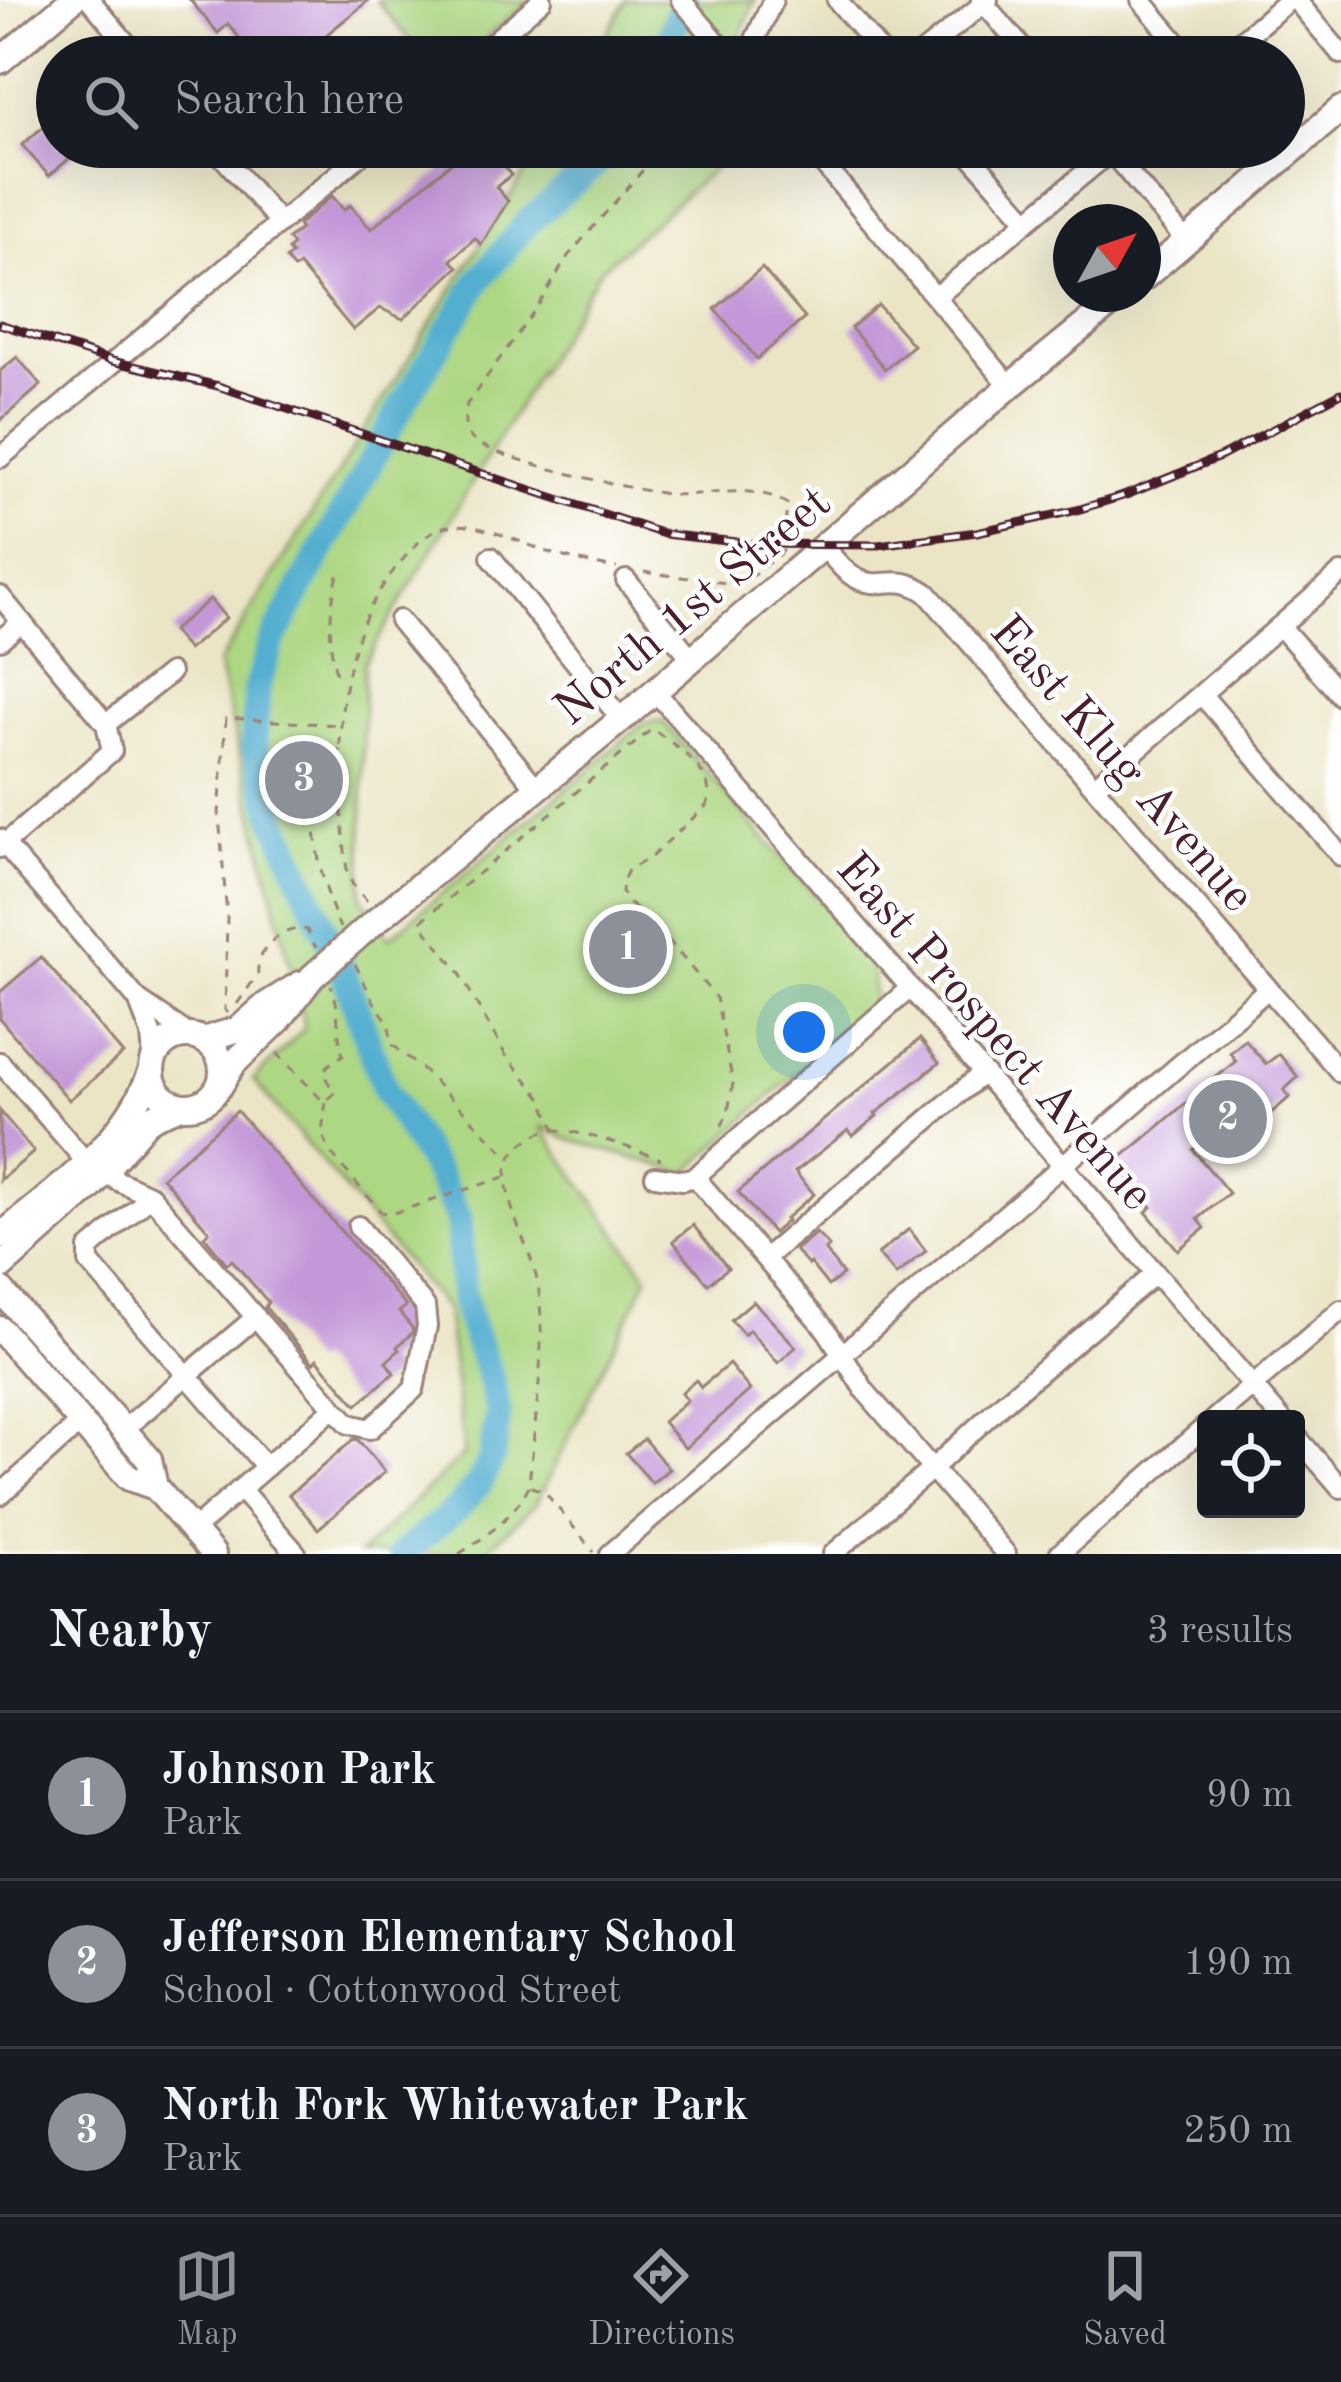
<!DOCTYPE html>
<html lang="en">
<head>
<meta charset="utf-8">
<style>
  body { margin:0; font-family:"Old Standard TT",serif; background:#20242c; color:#f1f3f6 }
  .controls { position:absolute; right:36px; bottom:36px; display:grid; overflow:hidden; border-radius:12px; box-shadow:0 12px 48px #0002 }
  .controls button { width:108px; height:108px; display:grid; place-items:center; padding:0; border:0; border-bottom:3px solid #363941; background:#171b24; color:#f1f3f6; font:60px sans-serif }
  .compass { position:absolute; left:1053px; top:204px; width:108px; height:108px; border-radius:50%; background:#171b24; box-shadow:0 12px 48px #0002; rotate:50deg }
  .you { position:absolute; left:804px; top:1032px; width:42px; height:42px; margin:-30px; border:9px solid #fff; border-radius:50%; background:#1a73e8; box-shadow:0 0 0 18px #1a73e833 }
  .badge { display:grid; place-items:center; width:78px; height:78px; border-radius:50%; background:#8c9099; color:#fff; font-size:39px; font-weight:700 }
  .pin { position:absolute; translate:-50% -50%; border:6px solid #fff; box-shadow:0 3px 12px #0006 }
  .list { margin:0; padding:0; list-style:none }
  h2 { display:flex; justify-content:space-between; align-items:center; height:156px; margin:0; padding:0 48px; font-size:51px }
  h2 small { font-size:39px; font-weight:400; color:#9ea1a6 }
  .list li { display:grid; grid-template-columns:78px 1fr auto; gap:36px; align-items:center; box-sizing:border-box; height:168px; padding:0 48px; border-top:3px solid #363941 }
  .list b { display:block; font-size:45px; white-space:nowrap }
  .list p { margin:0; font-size:39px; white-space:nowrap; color:#9ea1a6 }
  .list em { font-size:39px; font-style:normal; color:#9ea1a6 }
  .icon { flex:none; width:66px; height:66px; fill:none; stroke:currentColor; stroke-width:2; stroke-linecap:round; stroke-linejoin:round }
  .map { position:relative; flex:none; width:1341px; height:1554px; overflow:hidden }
  .search { position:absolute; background:#171b24; box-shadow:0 12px 48px #0002; left:36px; right:36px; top:36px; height:132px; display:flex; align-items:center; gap:30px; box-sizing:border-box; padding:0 42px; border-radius:66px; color:#9ea1a6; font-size:45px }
  .sheet { height:660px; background:#171b24 }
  nav { display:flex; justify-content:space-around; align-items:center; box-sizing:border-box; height:168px; border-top:3px solid #363941; background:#171b24; font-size:33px; color:#9ea1a6 }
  nav a { display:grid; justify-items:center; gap:6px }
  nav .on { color:#8c9099 }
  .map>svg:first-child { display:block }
  .green { fill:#add783; stroke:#7c7b57; stroke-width:3 }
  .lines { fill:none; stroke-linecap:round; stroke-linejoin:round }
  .river { stroke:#52aed0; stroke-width:27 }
  .building { fill:#c397d8 }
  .minor-casing { stroke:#9a8278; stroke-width:24 }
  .major-casing { stroke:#9a8278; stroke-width:30 }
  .path { stroke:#9a8278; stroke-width:3; stroke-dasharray:9 9; stroke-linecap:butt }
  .minor { stroke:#fff; stroke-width:18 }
  .major { stroke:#fff; stroke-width:24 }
  .rail-casing { stroke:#4a1f2b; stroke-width:9 }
  .rail { stroke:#fff; stroke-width:4.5; stroke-dasharray:14; stroke-linecap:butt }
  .major-bridge-casing { stroke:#9a8278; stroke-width:30; stroke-linecap:butt }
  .major-bridge { stroke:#fff; stroke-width:24 }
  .labels { text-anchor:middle; stroke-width:9; stroke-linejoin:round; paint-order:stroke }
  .street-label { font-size:48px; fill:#4a1f2b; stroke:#fff }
</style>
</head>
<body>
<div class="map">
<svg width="1341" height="1554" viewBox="0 0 1341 1554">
  <rect width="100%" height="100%" fill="#fff"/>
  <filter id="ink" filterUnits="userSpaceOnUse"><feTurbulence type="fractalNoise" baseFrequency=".00833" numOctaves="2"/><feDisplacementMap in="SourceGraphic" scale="24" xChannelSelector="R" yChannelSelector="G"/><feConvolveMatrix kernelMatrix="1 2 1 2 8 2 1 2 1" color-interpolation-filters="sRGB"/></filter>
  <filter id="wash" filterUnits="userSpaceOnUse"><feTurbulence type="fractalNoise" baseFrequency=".004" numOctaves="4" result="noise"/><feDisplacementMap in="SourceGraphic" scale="48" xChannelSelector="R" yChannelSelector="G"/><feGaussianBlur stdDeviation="2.7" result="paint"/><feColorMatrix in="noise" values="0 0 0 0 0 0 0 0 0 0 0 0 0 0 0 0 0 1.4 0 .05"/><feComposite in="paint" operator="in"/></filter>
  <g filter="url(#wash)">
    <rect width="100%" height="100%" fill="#ebe5c6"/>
    <g class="green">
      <polygon points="376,0 530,0 463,57 424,57"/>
      <polygon points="626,0 755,0 731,57 594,57"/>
      <polygon points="541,147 738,147 599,271 364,663 362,897 389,938 644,723 662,721 872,960 874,1003 686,1173 567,1139 540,1126 648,1277 536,1503 482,1554 359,1554 464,1454 446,1310 253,1080 305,1028 218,664"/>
    </g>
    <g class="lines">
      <g class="river">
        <polyline points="662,57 684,0"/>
        <polyline points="401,1554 457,1509 479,1484 492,1458 498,1413 490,1376 467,1315 462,1285 459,1219 438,1176 385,1090 346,979 275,818 254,746 257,688 272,642 308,575 401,407 479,280 528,222 605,156 612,147"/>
      </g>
    </g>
    <g id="blocks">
      <g class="building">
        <polygon points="190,0 369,0 299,57 255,57 228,24 218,33"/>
        <polygon points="57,115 57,147 83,147 49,176 22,145"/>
        <polygon points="470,147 488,147 511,175 496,187 508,201 481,245 475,238 451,260 458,267 403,319 380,308 353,330 299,265 294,269 286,259 292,254 288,250 293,245 288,239 301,229 298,225 332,196 344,210 350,205 371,229"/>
        <polygon points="762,268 805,318 757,359 715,309"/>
        <polygon points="878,305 913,345 885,369 851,328"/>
        <polygon points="17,357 41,385 0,421 0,371"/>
        <polygon points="210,599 226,618 188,650 172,631"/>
        <polygon points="41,957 123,1054 69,1100 0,1019 0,992"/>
        <polygon points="920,1039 939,1063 875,1114 877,1116 853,1136 848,1130 795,1172 814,1194 785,1219 787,1221 773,1233 738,1192"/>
        <polygon points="1245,1040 1266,1064 1279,1054 1298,1077 1284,1090 1290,1097 1243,1137 1236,1129 1219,1143 1212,1134 1193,1150 1229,1193 1198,1219 1205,1228 1178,1250 1146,1212 1152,1207 1115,1163 1236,1061 1230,1053"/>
        <polygon points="0,1111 34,1152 0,1180"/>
        <polygon points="237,1111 406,1306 399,1312 413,1329 412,1333 397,1347 399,1350 386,1362 394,1373 357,1405 317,1359 313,1363 265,1307 268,1302 232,1260 227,1264 204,1236 209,1231 162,1177"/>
        <polygon points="693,1225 728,1268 708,1284 673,1241"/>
        <polygon points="909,1229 926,1251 896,1275 878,1254"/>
        <polygon points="816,1233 829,1246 825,1250 843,1275 828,1286 810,1263 808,1265 795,1250"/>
        <polygon points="753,1301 796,1347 778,1363 749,1330 744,1335 731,1320"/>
        <polygon points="729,1364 750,1390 685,1448 663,1422 687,1400 681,1393 696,1380 701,1387"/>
        <polygon points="354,1439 358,1440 385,1472 318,1529 289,1495"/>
        <polygon points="644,1439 669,1469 652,1483 626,1453"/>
      </g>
    </g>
  </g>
  <g filter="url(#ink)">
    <use href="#blocks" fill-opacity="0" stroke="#9a8278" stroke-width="3"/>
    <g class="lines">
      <defs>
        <g id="minor">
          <polyline points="90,0 138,57"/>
          <polyline points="681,0 730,57"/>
          <polyline points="837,0 885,57"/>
          <polyline points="981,0 1030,57"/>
          <polyline points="1141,0 1189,57"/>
          <polyline points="1296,0 1341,54"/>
          <polyline points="476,57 542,0"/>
          <polyline points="747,57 773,0"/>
          <polyline points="917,57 988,0"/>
          <polyline points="1222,57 1289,0"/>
          <polyline points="214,147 280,223"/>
          <polyline points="809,147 1010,386"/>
          <polyline points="963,147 1026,219"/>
          <polyline points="1107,147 1187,242"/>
          <polyline points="936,297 1116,147"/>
          <polyline points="0,458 370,147"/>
          <path d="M823,546C834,558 845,574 860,580C885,590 896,572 927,593L1341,1073"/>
          <polyline points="491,557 621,719"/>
          <polyline points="626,580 692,659"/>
          <polyline points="0,596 106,724 112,751 0,848"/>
          <polyline points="399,620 538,790"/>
          <polyline points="1280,626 1341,696"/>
          <polyline points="0,640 22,622"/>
          <polyline points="655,691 1281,1419"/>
          <polyline points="1202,695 1341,856"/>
          <polyline points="106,724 170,673"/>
          <polyline points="1095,786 1341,573"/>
          <polyline points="0,839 138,1000 191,1036"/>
          <polyline points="138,1000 151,1034 153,1060"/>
          <polyline points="0,1062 87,1163"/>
          <polyline points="109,1169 116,1180 151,1196 334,1408 193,1530"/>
          <polyline points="655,1176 683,1180 695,1177"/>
          <polyline points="695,1177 827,1331 865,1391 1006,1554"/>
          <polyline points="695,1177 909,989"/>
          <polyline points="151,1196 89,1249 89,1262 266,1467"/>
          <polyline points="765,1258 982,1074"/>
          <polyline points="334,1408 349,1424 370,1429 414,1389 427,1326 425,1306 358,1226"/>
          <polyline points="1214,1419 1341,1310"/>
          <polyline points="124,1429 256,1317"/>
          <polyline points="1296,1436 1341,1488"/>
          <polyline points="241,1490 296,1553"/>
          <polyline points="0,1495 81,1422"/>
          <polyline points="610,1554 1268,989"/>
          <polyline points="833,1554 932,1469 1002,1404 1155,1274"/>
          <polyline points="1059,1554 1206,1426"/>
        </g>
        <g id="major">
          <polyline points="0,61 72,0"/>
          <polyline points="1143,278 1341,109"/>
          <polyline points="365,930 634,709 1010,386 1123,294"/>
          <circle cx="187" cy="1071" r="35"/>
          <polyline points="203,1040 239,1029 266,1005 300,984"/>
          <polyline points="220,1086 234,1063 279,1020 312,977"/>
          <path d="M0,1237C58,1187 123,1146 151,1072"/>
          <polyline points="0,1268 91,1187 146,1122 155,1116 181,1106"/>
          <polyline points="0,1289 149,1459 155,1487 213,1554"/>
          <polyline points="0,1329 129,1478 155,1487"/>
        </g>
      </defs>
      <use href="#minor" class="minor-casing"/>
      <use href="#major" class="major-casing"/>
      <g class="path">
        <path d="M644,572L741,585L783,551L787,504C753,481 707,498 668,494C636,491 491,458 472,439C463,429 464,417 467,404L538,306L568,256L663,147"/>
        <path d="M338,575C330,603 327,644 336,672L344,675"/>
        <path d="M340,750C296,795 319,876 340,928"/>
        <path d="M367,901L353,885L347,871C336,763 327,643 405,557C416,544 431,528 449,526C478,521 525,545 554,554C574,560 596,565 617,568"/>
        <polyline points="355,964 376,1006 387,1020 393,1045 424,1071 507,1155"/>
        <path d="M237,1004L258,974C255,950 284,924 307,930L316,948"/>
        <polyline points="228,1013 225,1010 227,918 219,814 226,718 339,725"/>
        <path d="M277,1053L320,1098L326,1101L335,1093C320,1070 320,1070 343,1055C335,1031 341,1008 331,985"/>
        <polyline points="326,1102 322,1132 329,1151 381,1212 390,1214 505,1177"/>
        <path d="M556,1131L541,1097L505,1054L459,972L420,922L652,729C675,744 721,776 706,806L650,858L628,870L623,881L622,892L629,904L650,918L716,998L733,1083L728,1112L719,1132"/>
        <polyline points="531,1487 544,1491 594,1552"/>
        <path d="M459,1554C487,1536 514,1516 529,1486C534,1424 546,1354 539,1292C535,1256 512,1223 507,1186C505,1169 508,1157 521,1145C527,1140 537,1133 545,1131C569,1125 636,1150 661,1159"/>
      </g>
      <use href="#minor" class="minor"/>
      <use href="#major" class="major"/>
      <defs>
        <polyline id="rail" points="0,324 112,361 218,386 664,534 754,544 878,545 977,532 1077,510 1126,495 1222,456 1341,393"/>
      </defs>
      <use href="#rail" class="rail-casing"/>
      <use href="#rail" class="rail"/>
      <defs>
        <polyline id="major-bridge" points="312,977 365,930"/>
      </defs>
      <use href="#major-bridge" class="major-bridge-casing"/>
      <use href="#major-bridge" class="major-bridge"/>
    </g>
  </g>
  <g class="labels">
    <g class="street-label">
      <text transform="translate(691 604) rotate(-40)" y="17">North 1st Street</text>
      <text transform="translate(1124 762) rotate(49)" y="17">East Klug Avenue</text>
      <text transform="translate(997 1030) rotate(49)" y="17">East Prospect Avenue</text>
    </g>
  </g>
</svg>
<div class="controls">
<button><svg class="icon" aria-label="locate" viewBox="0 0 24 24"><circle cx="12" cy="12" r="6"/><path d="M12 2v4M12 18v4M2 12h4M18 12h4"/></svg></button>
</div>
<svg class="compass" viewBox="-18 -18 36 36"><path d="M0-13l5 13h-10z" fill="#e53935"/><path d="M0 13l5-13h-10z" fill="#9ea1a6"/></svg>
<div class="you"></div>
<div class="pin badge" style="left:628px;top:949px">1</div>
<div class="pin badge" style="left:1228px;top:1119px">2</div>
<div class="pin badge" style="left:304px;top:780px">3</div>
<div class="search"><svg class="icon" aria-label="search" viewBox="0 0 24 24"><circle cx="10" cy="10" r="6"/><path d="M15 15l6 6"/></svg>Search here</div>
</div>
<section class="sheet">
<h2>Nearby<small>3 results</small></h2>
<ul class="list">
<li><span class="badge">1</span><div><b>Johnson Park</b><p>Park</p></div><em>90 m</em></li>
<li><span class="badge">2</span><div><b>Jefferson Elementary School</b><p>School · Cottonwood Street</p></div><em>190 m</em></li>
<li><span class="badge">3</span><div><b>North Fork Whitewater Park</b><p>Park</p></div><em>250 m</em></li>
</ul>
</section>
<nav>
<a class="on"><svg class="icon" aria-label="map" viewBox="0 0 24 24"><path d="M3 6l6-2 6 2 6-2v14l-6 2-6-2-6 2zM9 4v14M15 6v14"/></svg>Map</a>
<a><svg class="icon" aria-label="directions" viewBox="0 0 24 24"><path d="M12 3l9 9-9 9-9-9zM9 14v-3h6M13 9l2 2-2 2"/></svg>Directions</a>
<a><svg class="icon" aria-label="saved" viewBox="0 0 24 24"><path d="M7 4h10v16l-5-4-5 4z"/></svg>Saved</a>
</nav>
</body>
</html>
